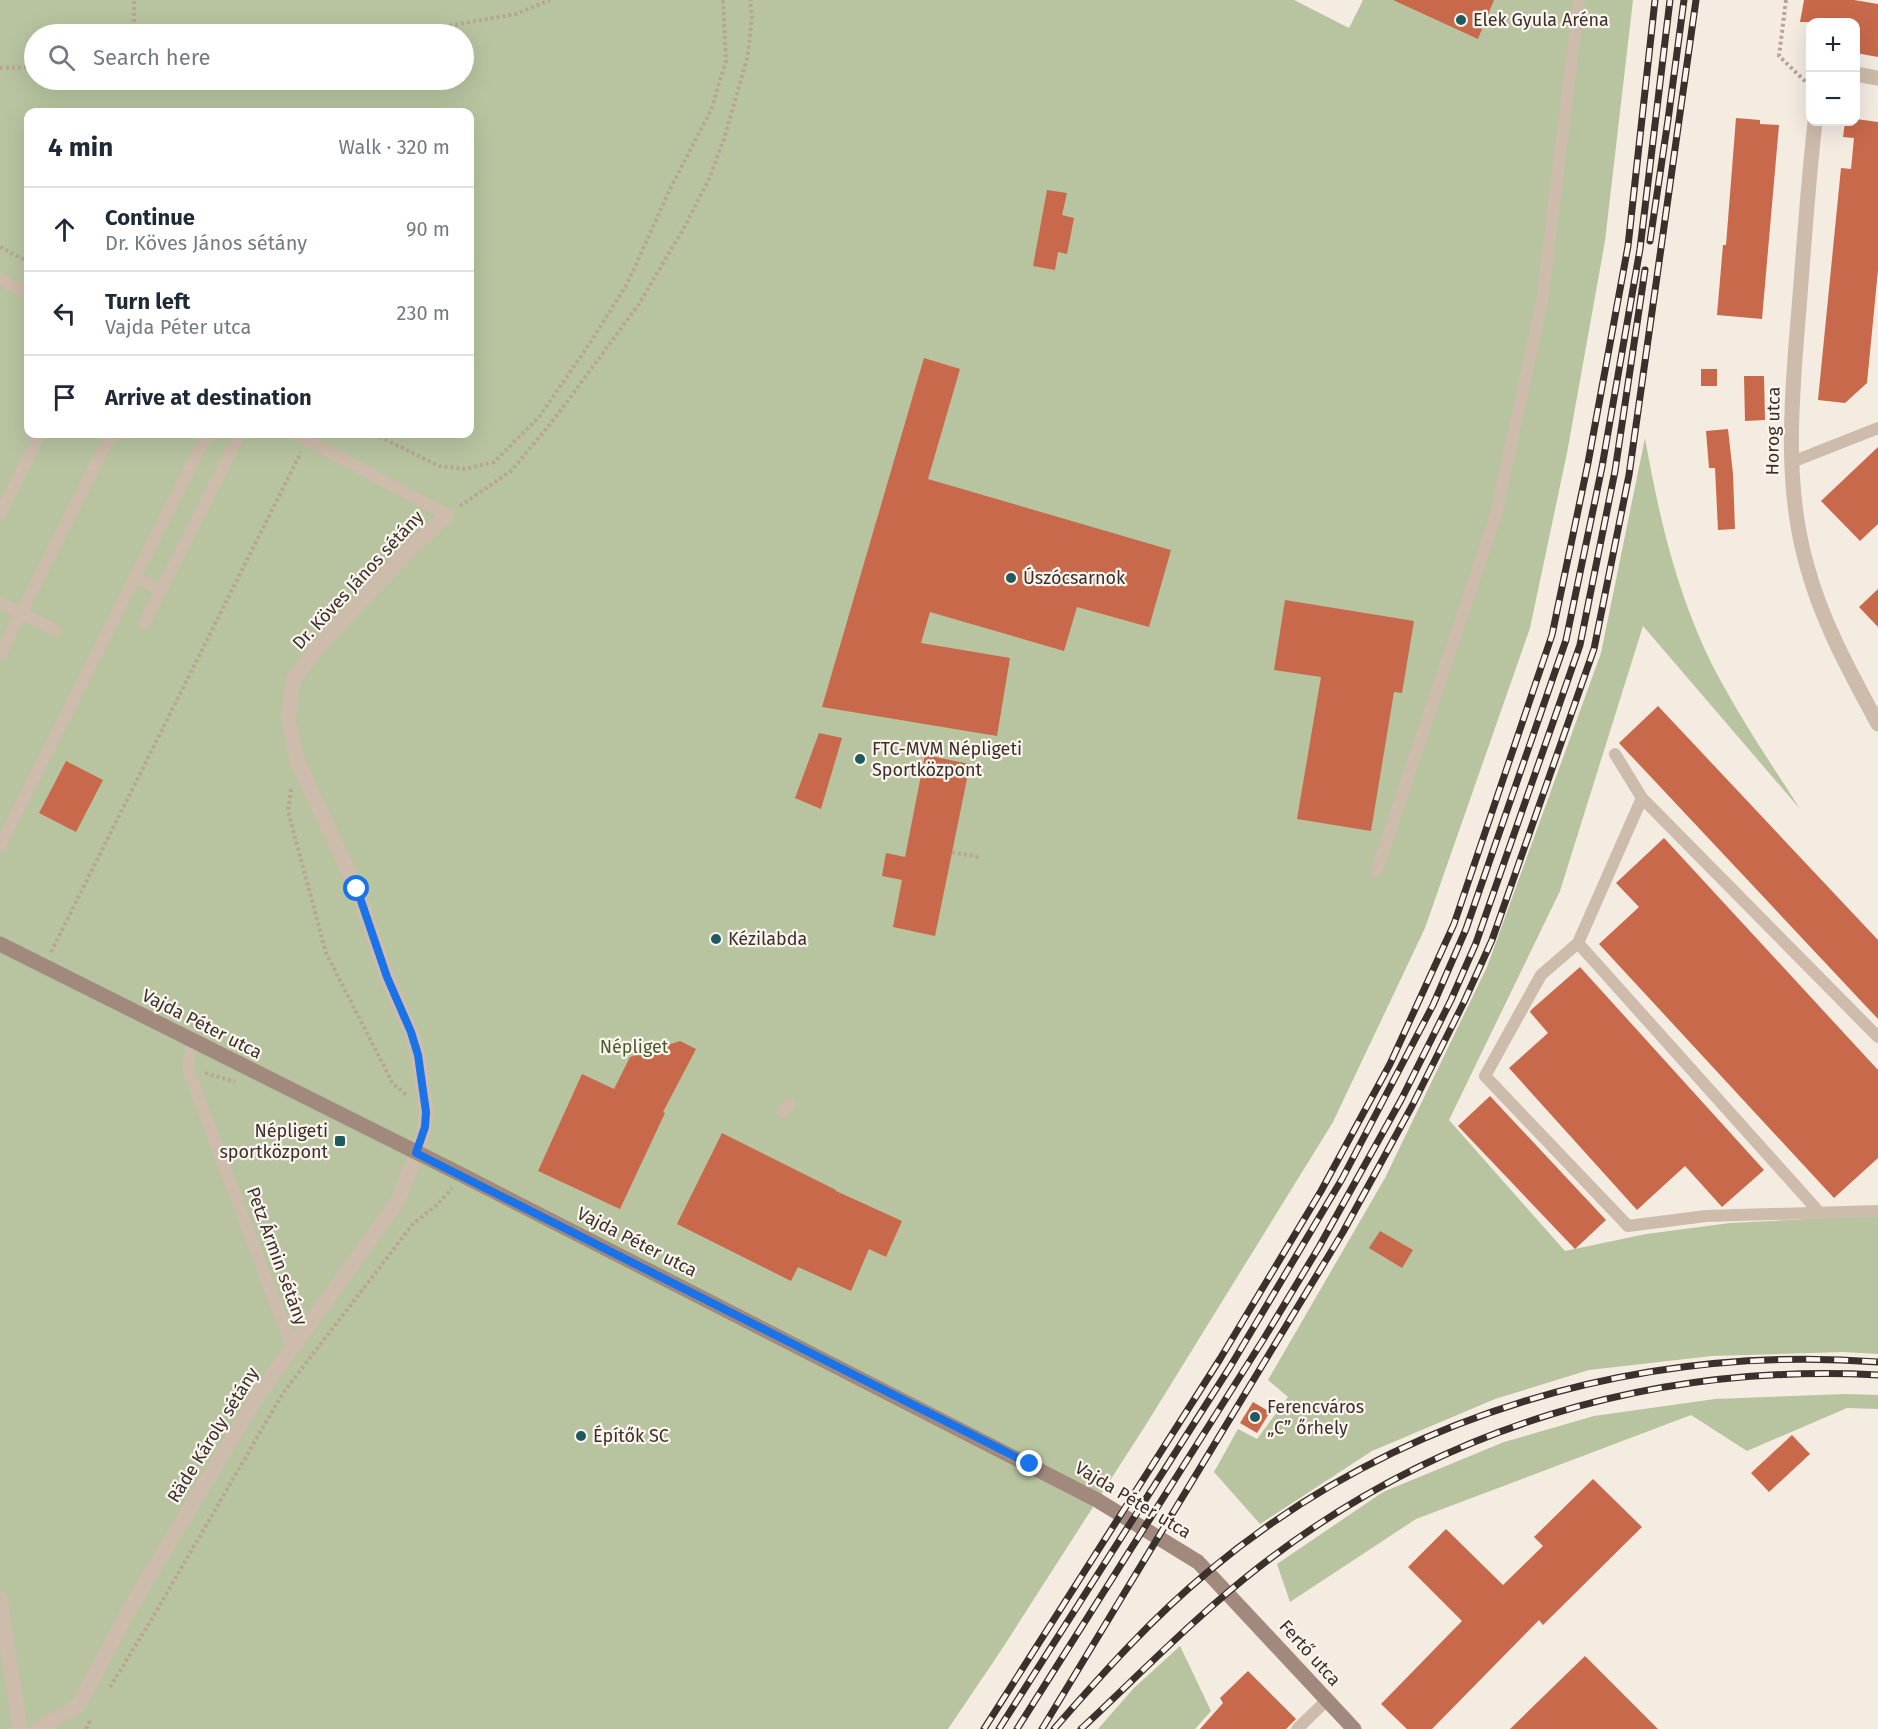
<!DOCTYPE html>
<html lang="en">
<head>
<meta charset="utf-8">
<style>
  body { margin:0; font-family:"Fira Sans",sans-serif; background:#f6f6f7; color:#1f2937 }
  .controls { position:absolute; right:18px; top:18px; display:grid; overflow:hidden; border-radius:12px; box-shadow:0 6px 24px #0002 }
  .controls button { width:54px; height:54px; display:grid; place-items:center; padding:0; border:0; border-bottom:2px solid #e0e1e3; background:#fff; color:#1f2937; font:30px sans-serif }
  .stop { position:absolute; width:18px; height:18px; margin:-14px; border:4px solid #1a73e8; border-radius:50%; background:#fff }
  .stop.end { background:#1a73e8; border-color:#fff; box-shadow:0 2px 6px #0008 }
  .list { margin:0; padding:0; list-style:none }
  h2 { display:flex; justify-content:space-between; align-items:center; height:78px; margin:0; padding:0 24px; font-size:26px }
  h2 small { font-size:20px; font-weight:400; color:#747a83 }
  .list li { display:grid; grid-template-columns:39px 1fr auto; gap:18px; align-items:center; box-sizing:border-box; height:84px; padding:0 24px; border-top:2px solid #e0e1e3 }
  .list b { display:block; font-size:22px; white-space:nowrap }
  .list p { margin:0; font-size:20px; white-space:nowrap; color:#747a83 }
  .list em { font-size:20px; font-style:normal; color:#747a83 }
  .icon { flex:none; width:33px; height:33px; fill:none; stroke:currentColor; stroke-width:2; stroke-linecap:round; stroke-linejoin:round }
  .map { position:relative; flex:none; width:1878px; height:1729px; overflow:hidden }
  .search { position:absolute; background:#fff; box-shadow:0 6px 24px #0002; left:24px; top:24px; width:450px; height:66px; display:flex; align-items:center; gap:15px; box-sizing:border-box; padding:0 21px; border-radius:33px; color:#747a83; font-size:22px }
  .panel { position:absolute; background:#fff; box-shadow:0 6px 24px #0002; left:24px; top:108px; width:450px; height:330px; border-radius:12px }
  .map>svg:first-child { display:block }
  .green { fill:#b8c4a0; fill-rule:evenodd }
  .building { fill:#c8694b }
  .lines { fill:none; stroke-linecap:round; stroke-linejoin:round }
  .path { stroke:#b9a596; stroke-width:4; stroke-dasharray:3 3; stroke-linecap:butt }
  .lane { stroke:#cdbbac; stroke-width:12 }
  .street { stroke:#cdbbac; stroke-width:15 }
  .secondary { stroke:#a18a7d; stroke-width:15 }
  .rail-casing { stroke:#3b302b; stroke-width:7 }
  .rail { stroke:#fbf5ee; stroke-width:4.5; stroke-dasharray:14; stroke-linecap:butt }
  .route { stroke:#1a73e8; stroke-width:8 }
  .poi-dot { fill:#1f5a5e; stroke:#fbf5ee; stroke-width:2 }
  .labels { text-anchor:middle; stroke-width:4.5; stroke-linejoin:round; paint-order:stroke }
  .poi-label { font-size:18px; fill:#3b302b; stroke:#fbf5ee; text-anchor:start }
  .street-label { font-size:18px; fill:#3b302b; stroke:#fbf5ee }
  .park-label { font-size:18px; fill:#4a5a2e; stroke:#fbf5ee }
</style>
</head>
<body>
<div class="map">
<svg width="1878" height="1729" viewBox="0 0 1878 1729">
  <rect width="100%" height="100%" fill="#f4ebe1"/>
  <g class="green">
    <path d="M0,0H1294L1349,28L1363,0H1633L1605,241L1567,453L1530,628L1425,928L1333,1122L1147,1423L1000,1652L948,1729H0ZM34,34H464V80H34ZM28,112H470V434H28Z"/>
    <path d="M1645,438C1660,523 1680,608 1723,685C1746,727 1774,768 1800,809L1643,626L1560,891L1449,1120L1565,1251L1646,1234L1730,1223L1865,1216L1878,1217V1354L1843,1352L1712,1356L1589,1370L1495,1399L1372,1451L1260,1524L1214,1472L1238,1429L1257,1439L1288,1397L1268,1380L1385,1178L1487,967L1601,653Z"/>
    <polygon points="1845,1394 1878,1395 1878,1409 1847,1408 1747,1451 1691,1415 1416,1519 1290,1602 1277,1564 1383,1492 1504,1442 1594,1416 1715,1399"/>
    <polygon points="1180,1646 1211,1711 1195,1729 1098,1729 1133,1689"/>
  </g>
  <g class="building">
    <polygon points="1393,0 1494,0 1478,39"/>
    <polygon points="1804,0 1854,0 1878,4 1878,57 1856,53 1856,22 1800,22"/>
    <polygon points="1736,118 1760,120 1760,124 1779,125 1762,319 1717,315 1723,245 1726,245"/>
    <polygon points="1856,119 1878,122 1878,270 1867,383 1845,403 1818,400 1841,168 1851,169 1854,138 1843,137 1845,122 1856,122"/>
    <polygon points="1047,190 1067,193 1062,215 1074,218 1067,254 1058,252 1055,270 1033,266"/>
    <polygon points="924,358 960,369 928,479 1171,550 1149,627 1077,607 1064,651 930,612 921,643 1010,658 997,736 822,707"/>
    <rect x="1701" y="369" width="16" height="17"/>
    <polygon points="1744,376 1764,376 1765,420 1745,421"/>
    <polygon points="1728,429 1733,474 1735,529 1718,530 1715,468 1709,468 1706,431"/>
    <polygon points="1878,447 1878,524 1860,541 1821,501"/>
    <polygon points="1878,589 1878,627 1859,607"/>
    <polygon points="1285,600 1414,621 1402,693 1394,692 1371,831 1297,819 1321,677 1274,670"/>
    <polygon points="1658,706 1878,940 1878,1019 1619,743"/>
    <polygon points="819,733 842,738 821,809 795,798"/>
    <polygon points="925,755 970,764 935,936 893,927 902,880 882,876 886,853 905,857"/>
    <polygon points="66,761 103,780 76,832 39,813"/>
    <polygon points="1664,838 1878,1070 1878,1158 1834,1198 1599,944 1639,907 1616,883"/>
    <polygon points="1580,967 1764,1170 1722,1207 1685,1166 1637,1210 1509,1068 1548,1033 1530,1012 1531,1010"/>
    <polygon points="680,1041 696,1049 663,1112 665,1113 620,1209 538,1171 582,1074 614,1089 630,1057"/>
    <polygon points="1490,1096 1606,1220 1575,1249 1458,1126"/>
    <polygon points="722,1133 836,1190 836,1191 902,1221 886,1257 869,1249 851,1291 798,1267 791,1281 677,1224"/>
    <polygon points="1380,1231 1413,1250 1402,1268 1369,1248"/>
    <polygon points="1253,1402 1270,1412 1257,1433 1240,1423"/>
    <polygon points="1792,1435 1810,1454 1769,1492 1751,1473"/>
    <polygon points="1593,1479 1642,1527 1543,1625 1539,1620 1432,1729 1407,1729 1381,1704 1462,1621 1408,1567 1446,1529 1503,1585 1543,1546 1534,1537"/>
    <polygon points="1585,1656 1658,1729 1510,1729"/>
    <polygon points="1248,1671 1296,1719 1286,1729 1200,1729 1223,1703 1220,1698"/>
  </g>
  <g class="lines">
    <g class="path">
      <polyline points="1786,0 1779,56 1810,86"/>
      <polyline points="134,34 134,0"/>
      <polyline points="402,34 516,14 550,0"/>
      <polyline points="0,68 34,67"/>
      <polyline points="0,247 28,262"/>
      <polyline points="374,434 439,466 466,469 494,462 539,417 590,343 627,284 671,187 711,110 726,61 723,0"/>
      <polyline points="460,506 511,471 555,418 639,304 685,226 709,179 724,139 748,55 752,16 750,0"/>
      <polyline points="291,789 288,811 326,953 393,1084 408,1096"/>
      <polyline points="952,852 979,857"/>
      <polyline points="51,952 301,452"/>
      <polyline points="205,1073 235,1082"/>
      <polyline points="110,1687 150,1622 283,1393 413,1224 437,1205 452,1188"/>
      <polyline points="86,1729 91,1719"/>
    </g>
    <g class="lane">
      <polyline points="0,279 28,294"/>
      <polyline points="296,434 447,515"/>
      <polyline points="1792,462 1878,428"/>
      <polyline points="0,514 40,434"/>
      <polyline points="135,577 161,590"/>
      <polyline points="0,603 55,630"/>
      <polyline points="144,624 240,434"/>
      <polyline points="0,655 111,434"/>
      <polyline points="1615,754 1642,798 1878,1037"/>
      <polyline points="1642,798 1578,943 1541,975 1485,1076 1628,1226 1706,1216 1878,1211"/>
      <polyline points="0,846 207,434"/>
      <polyline points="1376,872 1496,515 1542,301 1579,0"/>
      <polyline points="1578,943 1819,1212"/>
      <polyline points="192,1040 188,1069 292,1348"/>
      <polyline points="783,1112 790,1104"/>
      <polyline points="1297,1729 1327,1700"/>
    </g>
    <g class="street">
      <polyline points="1856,74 1878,78"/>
      <path d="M1815,122C1808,184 1804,246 1799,308C1792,393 1783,483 1807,566C1822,622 1851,674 1878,724"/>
      <polyline points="0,1599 20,1729"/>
      <polyline points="37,1729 78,1706 129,1610 256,1398 398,1201 423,1136 426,1112 422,1080 418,1055 411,1032 387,977 357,889 298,763 288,718 294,678 324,640 411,548 447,515"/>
    </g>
    <polyline class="secondary" points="0,944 460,1174 1097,1500 1198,1562 1354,1729"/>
    <defs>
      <g id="rail">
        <polyline points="1650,241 1668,120 1684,0"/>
        <polyline points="984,1729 1220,1359 1321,1191 1390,1064 1454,924 1552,635 1588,463 1628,246 1655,0"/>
        <polyline points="999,1729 1230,1367 1342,1179 1433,1005 1466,929 1566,640 1602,467 1640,249 1670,0"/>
        <polyline points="1017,1729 1263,1340 1319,1247 1401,1100 1451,1000 1476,943 1580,645 1615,471 1645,270"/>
        <polyline points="1042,1729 1343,1232 1412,1106 1464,1002 1492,940 1594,649 1629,475 1696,0"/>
        <path d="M1054,1729C1103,1673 1152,1618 1209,1571C1395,1416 1638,1344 1878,1362"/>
        <path d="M1081,1729C1140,1674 1196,1616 1259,1567C1438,1428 1652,1363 1878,1375"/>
      </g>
    </defs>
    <use href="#rail" class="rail-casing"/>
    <use href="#rail" class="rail"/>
  </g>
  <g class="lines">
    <polyline class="route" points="357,889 387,977 411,1032 418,1055 426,1112 425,1127 416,1153 1030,1464"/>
  </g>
  <g class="poi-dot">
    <circle cx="1461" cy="20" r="6"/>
    <circle cx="1011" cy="578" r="6"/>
    <circle cx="860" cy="759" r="6"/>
    <circle cx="716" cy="939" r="6"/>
    <rect x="334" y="1135" width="12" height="12" rx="3"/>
    <circle cx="1255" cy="1417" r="6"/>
    <circle cx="581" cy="1436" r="6"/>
  </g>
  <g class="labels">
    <g class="poi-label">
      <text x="1473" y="26">Elek Gyula Aréna</text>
      <text x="1023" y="584">Úszócsarnok</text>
      <text x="872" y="755">FTC-MVM Népligeti<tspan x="872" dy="21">Sportközpont</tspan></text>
      <text x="728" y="945">Kézilabda</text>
      <text x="328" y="1137" text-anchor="end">Népligeti<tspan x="328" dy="21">sportközpont</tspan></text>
      <text x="1267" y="1413">Ferencváros<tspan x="1267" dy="21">„C” őrhely</tspan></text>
      <text x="593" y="1442">Építők SC</text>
    </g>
    <g class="street-label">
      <text transform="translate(1773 431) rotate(-89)" y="6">Horog utca</text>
      <text transform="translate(358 580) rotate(-47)" y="6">Dr. Köves János sétány</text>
      <text transform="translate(202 1024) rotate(27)" y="6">Vajda Péter utca</text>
      <text transform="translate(637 1242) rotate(27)" y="6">Vajda Péter utca</text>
      <text transform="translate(277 1256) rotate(70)" y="6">Petz Ármin sétány</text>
      <text transform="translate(213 1435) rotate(-58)" y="6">Räde Károly sétány</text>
      <text transform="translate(1133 1500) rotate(31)" y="6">Vajda Péter utca</text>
      <text transform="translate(1310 1653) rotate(48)" y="6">Fertő utca</text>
    </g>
    <g class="park-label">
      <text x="634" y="1053">Népliget</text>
    </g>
  </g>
</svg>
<div class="controls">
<button>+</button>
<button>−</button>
</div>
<div class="stop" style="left:357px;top:889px"></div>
<div class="stop end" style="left:1030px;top:1464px"></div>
<div class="search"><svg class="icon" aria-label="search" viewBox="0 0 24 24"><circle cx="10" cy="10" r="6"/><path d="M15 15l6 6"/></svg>Search here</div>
<section class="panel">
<h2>4 min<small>Walk · 320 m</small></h2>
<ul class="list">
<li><svg class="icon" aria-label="ahead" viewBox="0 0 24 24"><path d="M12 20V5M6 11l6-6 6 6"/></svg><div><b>Continue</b><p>Dr. Köves János sétány</p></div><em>90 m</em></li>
<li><svg class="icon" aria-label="left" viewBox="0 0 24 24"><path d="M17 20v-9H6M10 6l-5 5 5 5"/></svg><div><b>Turn left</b><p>Vajda Péter utca</p></div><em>230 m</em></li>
<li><svg class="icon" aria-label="arrive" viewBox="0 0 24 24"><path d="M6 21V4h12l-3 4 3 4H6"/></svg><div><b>Arrive at destination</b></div></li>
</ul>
</section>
</div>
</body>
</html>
